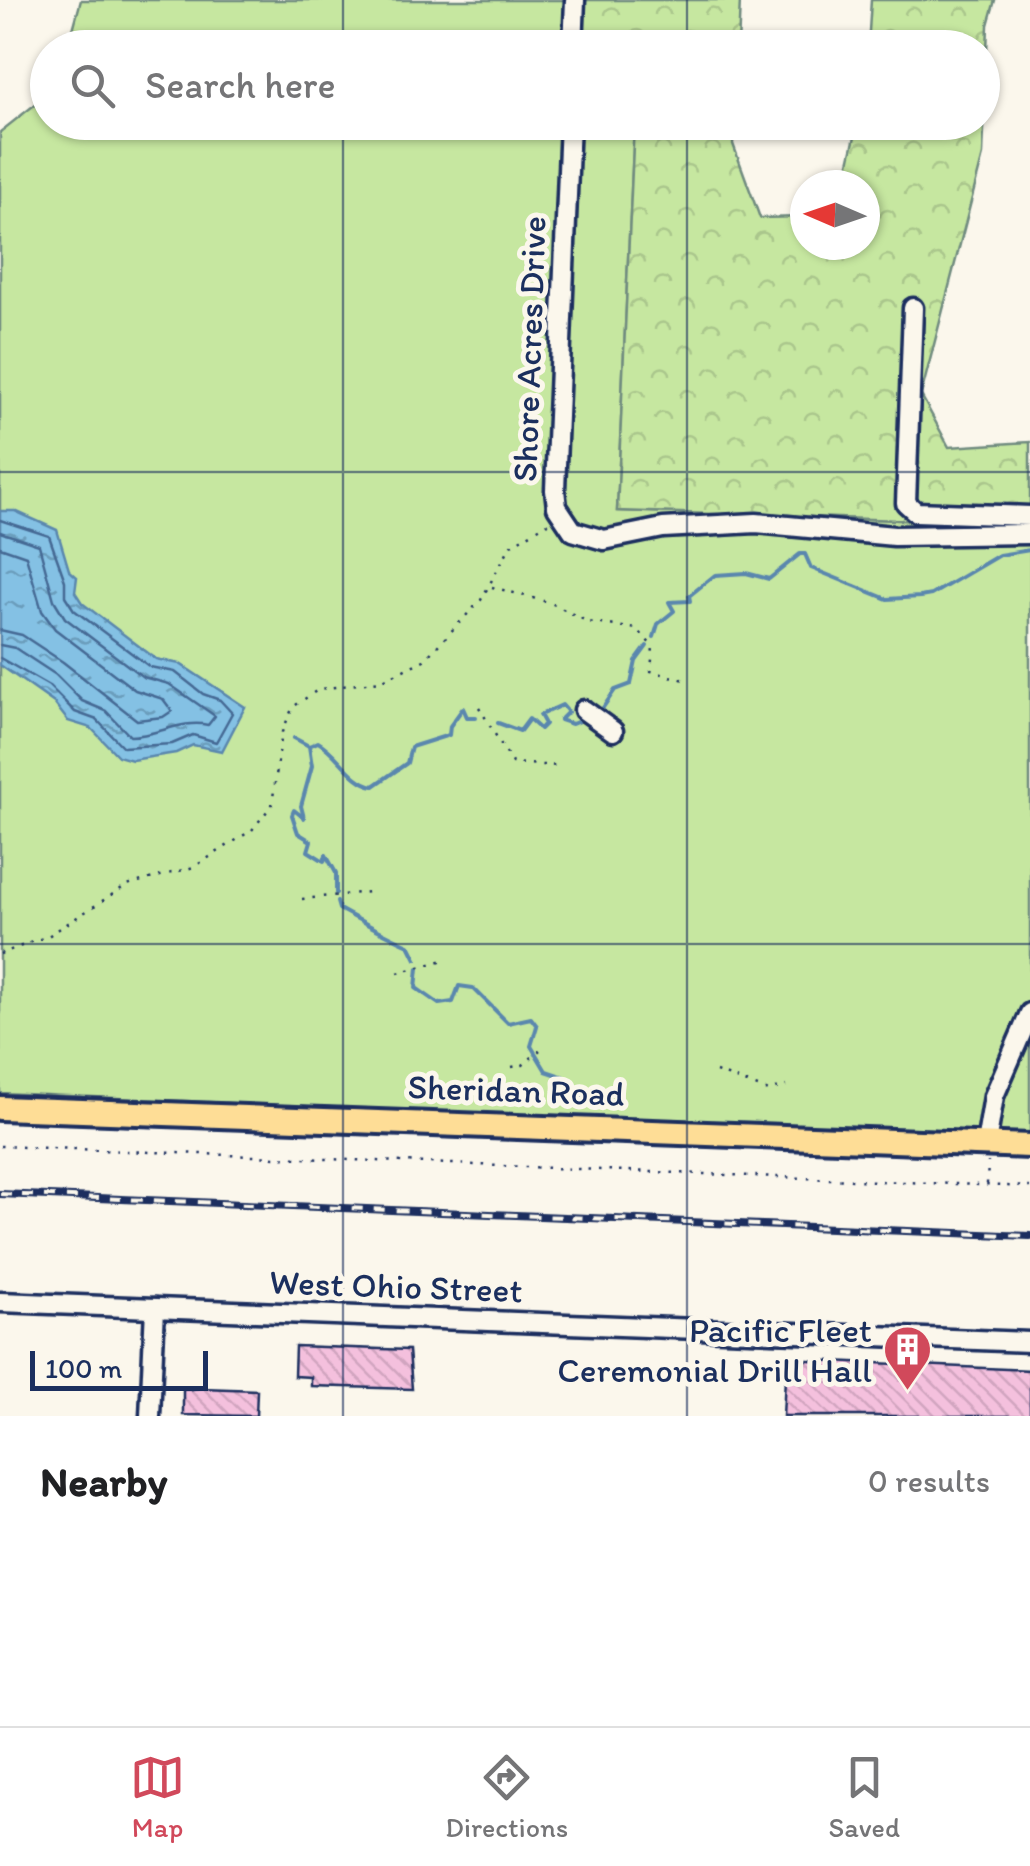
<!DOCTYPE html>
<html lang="en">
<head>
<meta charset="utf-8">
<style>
  body { margin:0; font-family:Itim,sans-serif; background:#f6f6f6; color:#202124 }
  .compass { position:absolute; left:790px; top:170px; width:90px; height:90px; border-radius:50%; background:#fff; box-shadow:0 2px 8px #0004; rotate:272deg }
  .scale { position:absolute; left:30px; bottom:25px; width:178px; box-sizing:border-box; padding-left:10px; border:5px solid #1b2f5e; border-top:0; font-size:28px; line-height:35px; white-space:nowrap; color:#1b2f5e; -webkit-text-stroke:8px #fbf7ec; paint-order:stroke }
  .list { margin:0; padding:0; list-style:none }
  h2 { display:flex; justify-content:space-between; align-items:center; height:130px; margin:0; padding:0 40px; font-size:42px }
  h2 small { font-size:32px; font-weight:400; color:#757577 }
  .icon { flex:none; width:55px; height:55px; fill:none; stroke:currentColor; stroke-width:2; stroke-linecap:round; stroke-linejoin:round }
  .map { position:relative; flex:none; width:1030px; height:1416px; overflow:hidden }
  .search { position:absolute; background:#fff; box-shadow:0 2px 8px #0004; left:30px; right:30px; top:30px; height:110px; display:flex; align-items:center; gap:25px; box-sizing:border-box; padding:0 35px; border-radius:55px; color:#757577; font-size:38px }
  .sheet { height:310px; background:#fff }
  nav { display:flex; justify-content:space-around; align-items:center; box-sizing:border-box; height:140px; border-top:2px solid #e0e0e0; background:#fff; font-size:28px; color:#757577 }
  nav a { display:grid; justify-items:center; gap:5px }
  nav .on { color:#d1495b }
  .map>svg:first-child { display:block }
  .grass { fill:#c6e7a0; stroke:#708b7f; stroke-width:2.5 }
  .forest { fill:url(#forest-crowns); stroke:#708b7f; stroke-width:2.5 }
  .water { fill:url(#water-ripples); stroke:#5a87ae; stroke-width:2.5 }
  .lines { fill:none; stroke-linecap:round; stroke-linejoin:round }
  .shore { stroke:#456994; stroke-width:2.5 }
  .stream { stroke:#5a87ae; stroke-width:4 }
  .building { fill:url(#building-back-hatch); stroke:#1b2f5e; stroke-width:2.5 }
  .minor-casing { stroke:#1b2f5e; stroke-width:25 }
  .major-casing { stroke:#1b2f5e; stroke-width:30 }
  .path { stroke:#1b2f5e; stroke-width:2.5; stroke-dasharray:2.5 8; stroke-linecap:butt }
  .minor { stroke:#fbf7ec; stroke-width:18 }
  .major { stroke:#fedd96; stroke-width:22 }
  .rail-casing { stroke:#1b2f5e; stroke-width:8 }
  .rail { stroke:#fbf7ec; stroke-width:4; stroke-dasharray:11; stroke-linecap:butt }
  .grid { fill:none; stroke:#1b2f5e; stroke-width:2.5; stroke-opacity:0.55 }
  .labels { text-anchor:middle; stroke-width:10; stroke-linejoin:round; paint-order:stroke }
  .street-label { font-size:35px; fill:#1b2f5e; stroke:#fbf7ec }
  .poi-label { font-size:35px; fill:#1b2f5e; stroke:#fbf7ec; text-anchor:end }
</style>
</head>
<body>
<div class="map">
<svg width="1030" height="1416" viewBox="0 0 1030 1416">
  <defs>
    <pattern id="forest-crowns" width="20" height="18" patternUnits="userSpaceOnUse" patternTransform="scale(2.5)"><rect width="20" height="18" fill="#c6e7a0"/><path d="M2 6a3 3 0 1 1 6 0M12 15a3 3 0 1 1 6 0" fill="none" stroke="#aac68c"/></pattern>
    <pattern id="water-ripples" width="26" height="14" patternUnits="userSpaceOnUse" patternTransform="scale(2.5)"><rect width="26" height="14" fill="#84c1e4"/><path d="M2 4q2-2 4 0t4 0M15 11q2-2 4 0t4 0" fill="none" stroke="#6b9dbc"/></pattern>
    <pattern id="building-back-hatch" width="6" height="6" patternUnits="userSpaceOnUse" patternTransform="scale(2.5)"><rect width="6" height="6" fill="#f4c0dd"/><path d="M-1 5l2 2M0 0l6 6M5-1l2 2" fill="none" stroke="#d1a5c0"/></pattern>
  </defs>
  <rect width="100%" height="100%" fill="#fbf7ec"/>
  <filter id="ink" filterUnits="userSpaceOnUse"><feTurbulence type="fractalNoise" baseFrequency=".01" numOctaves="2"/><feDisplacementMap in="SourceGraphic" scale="20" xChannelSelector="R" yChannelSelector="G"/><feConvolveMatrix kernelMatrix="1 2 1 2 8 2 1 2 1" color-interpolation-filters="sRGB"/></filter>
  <g filter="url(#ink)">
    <g class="grass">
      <polygon points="81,0 568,0 566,43 638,48 68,48"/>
      <polygon points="47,95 48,122 634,123 617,511 1030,524 1030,1137 0,1093 0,132"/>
    </g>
    <g class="forest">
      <polygon points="568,0 740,0 738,47 566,43"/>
      <polygon points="871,0 995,0 988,25 983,155 921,395 949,447 1030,442 1030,524 617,511 634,123 734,123 733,144 760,218 805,217 805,245 865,245 865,185 844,185 858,123 982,122 982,48 868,47"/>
    </g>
    <polygon class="water" points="0,511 15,511 57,530 69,570 77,577 75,592 82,603 156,659 180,664 245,707 222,751 193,745 176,753 132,760 118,756 91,728 68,721 54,703 0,665"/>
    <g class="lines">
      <g class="shore">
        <polyline points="0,520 49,536 65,581 65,596 74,610 150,667 175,672 203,694 220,700 232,713 216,742 193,735 172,744 123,747 97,720 75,712 49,686 0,658"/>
        <path d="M0,532L39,545L54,600L65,618L143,677L169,684L215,716L208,725C182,719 157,736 130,736L106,711L82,701L56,675L15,648L0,645"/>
        <polyline points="0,547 26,556 42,611 55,629 135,690 163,699 172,711 163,717 137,720 63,662 22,635 0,630"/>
      </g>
      <g class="stream">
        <polyline points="654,637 658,624 674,611 669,602 690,601 689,596 715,575 746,573 769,579 800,554 805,554 811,568 887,599 920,597 931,595 999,555 1030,550"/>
        <polyline points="598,715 615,690 631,684 636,661 647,646"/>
        <polyline points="498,723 520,731 529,719 540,729 545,724 540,715 562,705 568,712 560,720 572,724 584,719"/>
        <path d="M294,738L309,746L318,742C338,753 352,783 374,786L407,763L411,747L449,735L450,726L463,708L467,717H476"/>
        <polyline points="309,746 312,766 301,806 304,818 294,810 292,815 298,833 311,841 308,851 324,861 326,855 336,873 336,893"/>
        <path d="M337,902L339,909C363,922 384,934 409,945L416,959"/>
        <polyline points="418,968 416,988 439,1004 453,1002 459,986 473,988 508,1023 531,1018 537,1026 531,1046 546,1071 564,1077 576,1095 588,1098 601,1090 608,1099"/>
      </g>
    </g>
    <g class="building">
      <polygon points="295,1346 409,1350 412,1389 311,1386 311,1377 294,1376"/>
      <polygon points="786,1359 1030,1370 1030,1416 783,1416"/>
      <polygon points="202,1388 257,1390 256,1416 183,1415 183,1390"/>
    </g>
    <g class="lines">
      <defs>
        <g id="minor">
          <polyline points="573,48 575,0"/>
          <polyline points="570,122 555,490 557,507 573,531 604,540 663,528 756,523 894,536 1030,534"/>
          <polyline points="913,308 906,503 916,512 1030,516"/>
          <polyline points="584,710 613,731"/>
          <polyline points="986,1144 994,1096 1030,1013"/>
          <polyline points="0,1302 1030,1342"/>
          <polyline points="150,1416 155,1308"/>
        </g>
        <polyline id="major" points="0,1108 1030,1146"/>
      </defs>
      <use href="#minor" class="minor-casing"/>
      <use href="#major" class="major-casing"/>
      <g class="path">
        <polyline points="492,587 551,603 588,622 637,629 653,647 651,671 685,680"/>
        <polyline points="479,707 512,763 558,766"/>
        <polyline points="302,899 369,892"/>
        <polyline points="0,954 48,936 127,885 194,867 252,830 272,805 282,732 293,707 319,689 381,681 424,660 481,600 511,545 551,521"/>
        <polyline points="398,973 447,959"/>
        <polyline points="512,1067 523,1065 540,1050"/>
        <polyline points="716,1072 769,1091 786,1086"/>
        <polyline points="0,1146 1030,1187"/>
        <polyline points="987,1184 988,1162"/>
      </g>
      <use href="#minor" class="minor"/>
      <use href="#major" class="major"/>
      <defs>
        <polyline id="rail" points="0,1194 1030,1236"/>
      </defs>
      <use href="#rail" class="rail-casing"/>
      <use href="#rail" class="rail"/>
    </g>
  </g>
  <path class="grid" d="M343,0V48M687,0V48M343,122V1416M687,122V1416M0,472H1030M0,944H1030"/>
  <defs>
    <symbol id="building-pin" viewBox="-11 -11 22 30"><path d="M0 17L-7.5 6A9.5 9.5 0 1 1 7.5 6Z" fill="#d1495b" stroke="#fbf7ec"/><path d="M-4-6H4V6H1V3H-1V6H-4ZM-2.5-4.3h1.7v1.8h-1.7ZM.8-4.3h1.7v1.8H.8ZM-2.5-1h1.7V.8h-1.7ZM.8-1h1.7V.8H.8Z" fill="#fff"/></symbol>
  </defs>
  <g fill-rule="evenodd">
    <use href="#building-pin" x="880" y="1322" width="55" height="75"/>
  </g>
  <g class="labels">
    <g class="street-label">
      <text transform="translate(529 349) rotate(-88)" y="12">Shore Acres Drive</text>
      <text transform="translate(516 1090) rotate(2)" y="12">Sheridan Road</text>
      <text transform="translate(396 1286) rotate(2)" y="12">West Ohio Street</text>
    </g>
    <g class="poi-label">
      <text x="872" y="1342">Pacific Fleet<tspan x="872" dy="40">Ceremonial Drill Hall</tspan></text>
    </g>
  </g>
</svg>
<svg class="compass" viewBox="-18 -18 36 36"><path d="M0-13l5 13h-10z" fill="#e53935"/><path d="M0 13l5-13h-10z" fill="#757577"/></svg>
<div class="scale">100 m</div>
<div class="search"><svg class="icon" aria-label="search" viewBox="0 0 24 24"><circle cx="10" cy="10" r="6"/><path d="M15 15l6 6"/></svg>Search here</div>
</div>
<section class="sheet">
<h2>Nearby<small>0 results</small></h2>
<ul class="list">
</ul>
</section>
<nav>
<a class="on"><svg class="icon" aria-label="map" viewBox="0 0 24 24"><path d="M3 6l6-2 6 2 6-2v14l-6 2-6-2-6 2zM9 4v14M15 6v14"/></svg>Map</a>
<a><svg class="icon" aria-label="directions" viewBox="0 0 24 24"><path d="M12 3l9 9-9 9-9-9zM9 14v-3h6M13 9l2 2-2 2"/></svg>Directions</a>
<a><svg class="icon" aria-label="saved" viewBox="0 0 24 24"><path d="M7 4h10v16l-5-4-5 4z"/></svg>Saved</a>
</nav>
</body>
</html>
